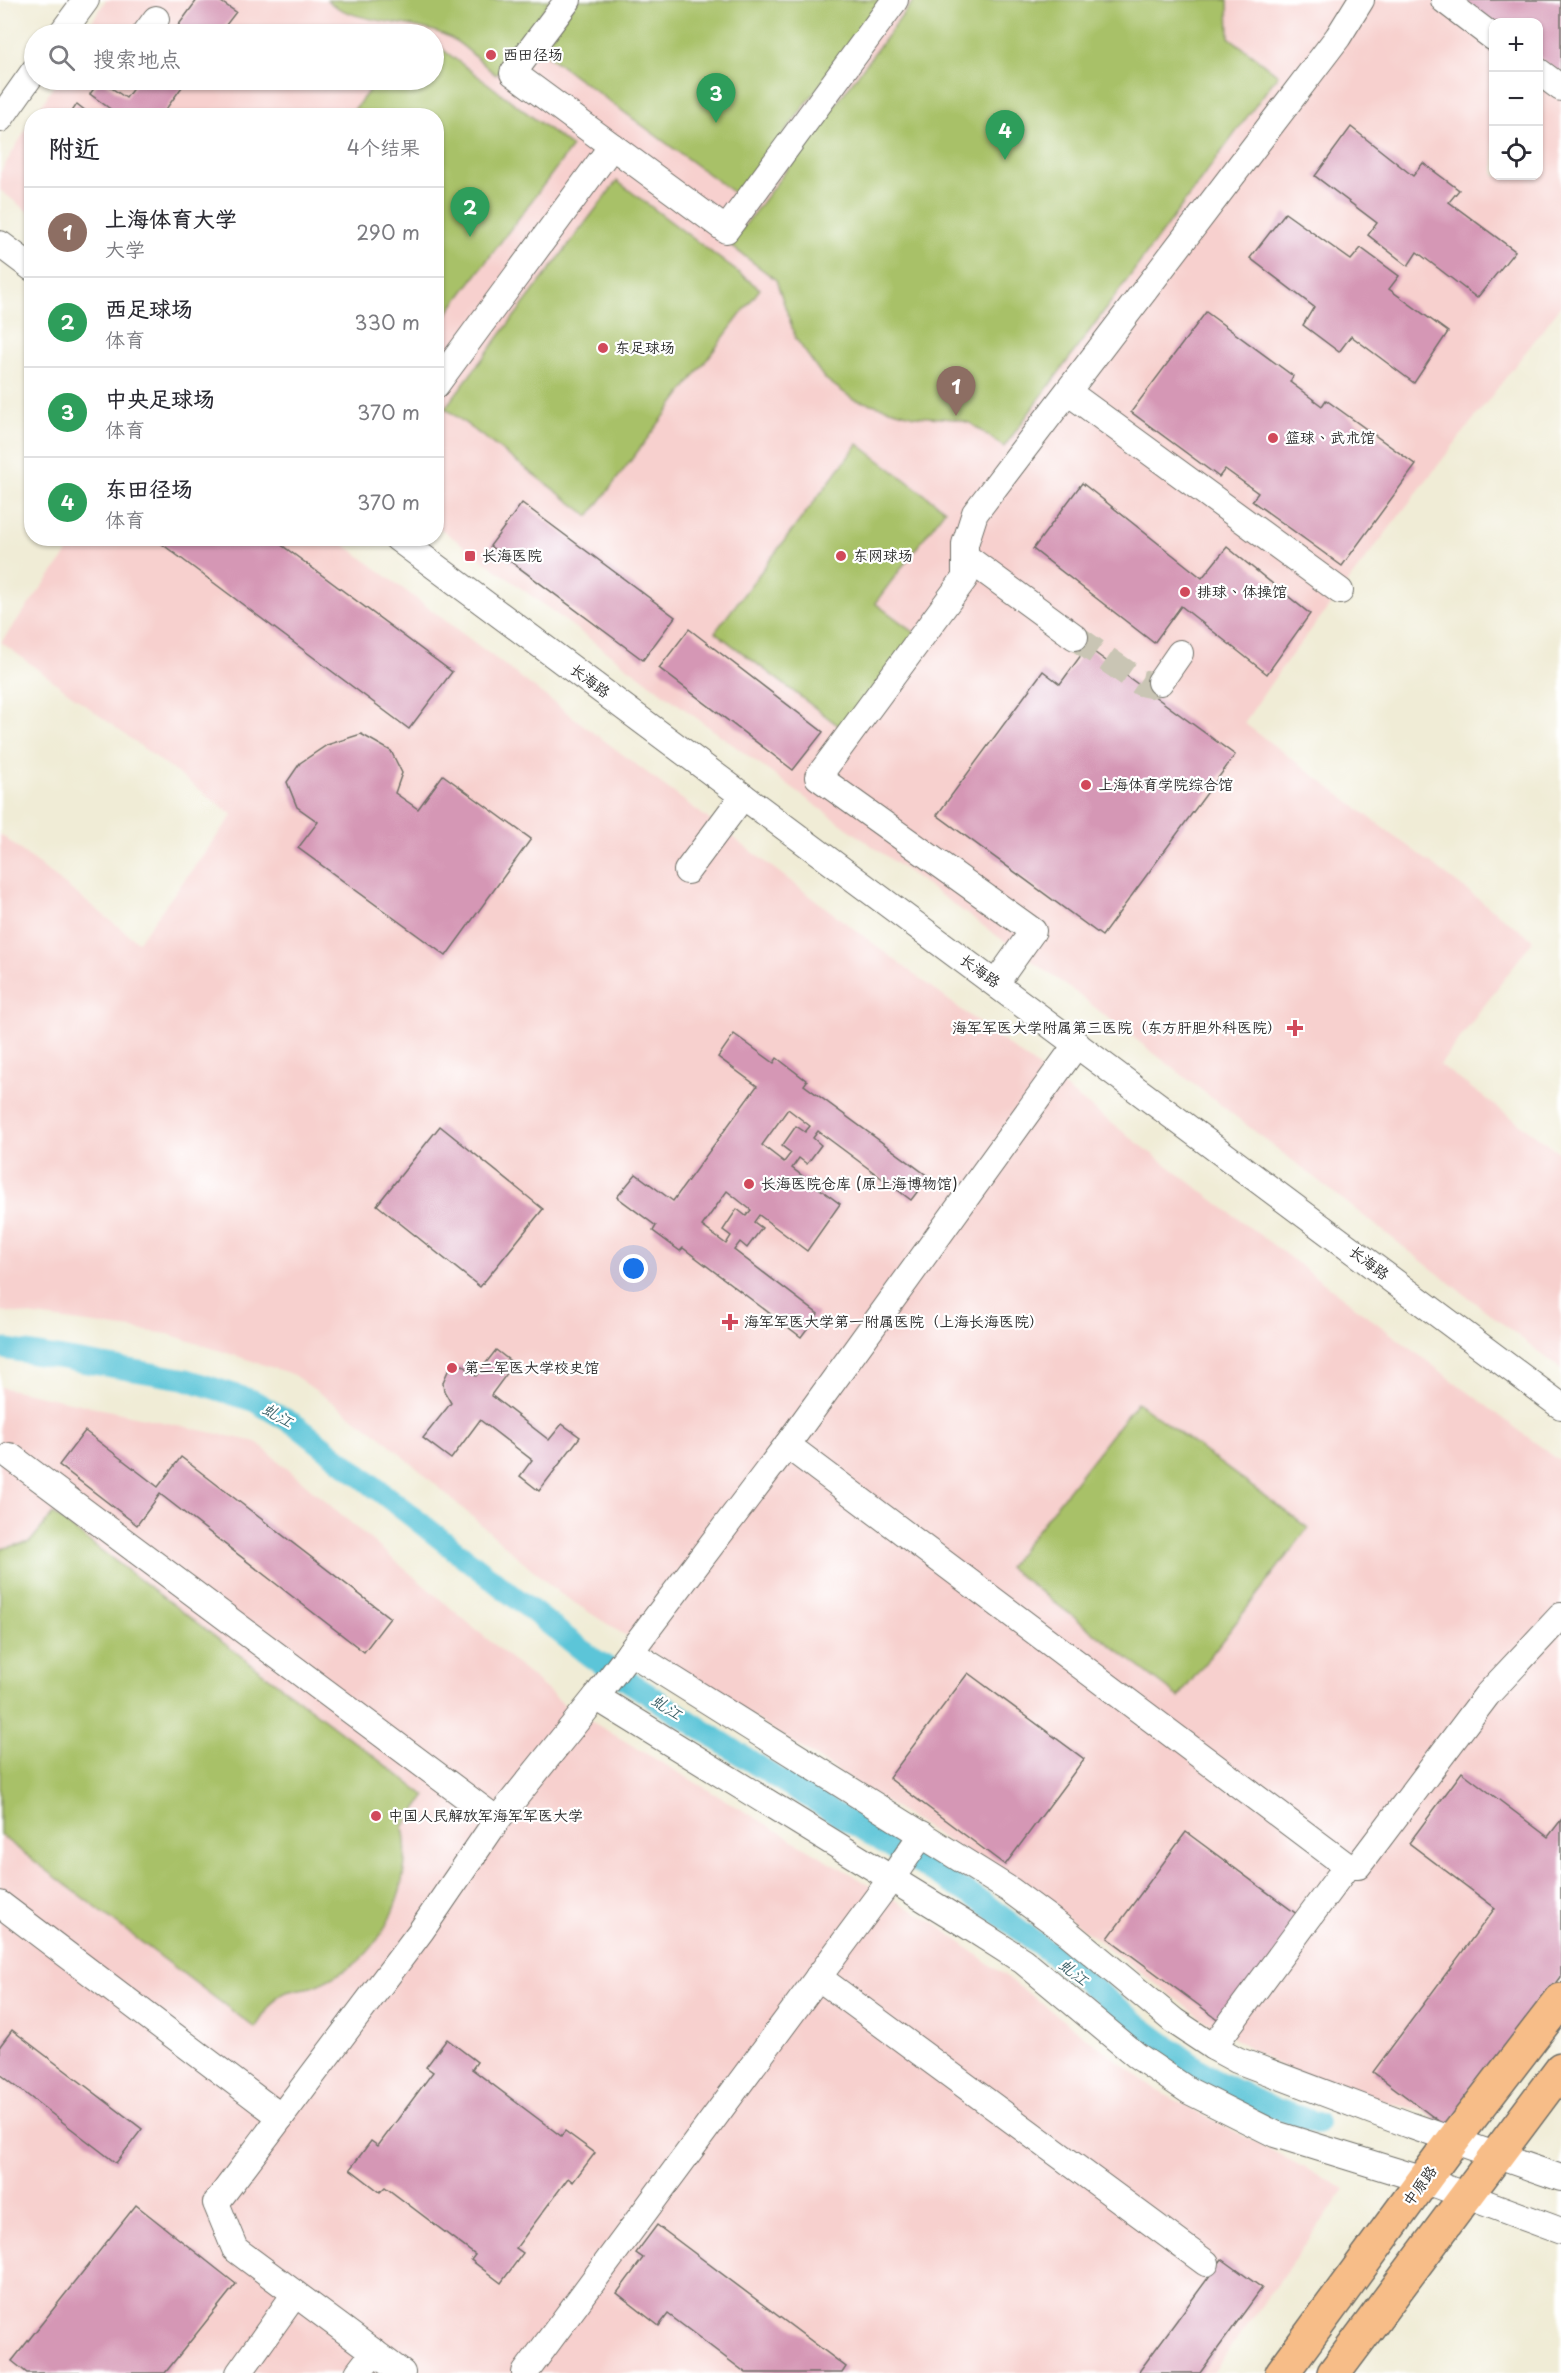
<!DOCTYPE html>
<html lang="zh">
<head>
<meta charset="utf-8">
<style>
  body { margin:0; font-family:"Playpen Sans","LXGW WenKai TC",sans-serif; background:#f2f2f3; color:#2b2b33 }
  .controls { position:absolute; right:18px; top:18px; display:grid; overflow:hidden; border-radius:12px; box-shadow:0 2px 4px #0004 }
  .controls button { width:54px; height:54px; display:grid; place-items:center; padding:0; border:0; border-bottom:2px solid #e1e1e2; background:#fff; color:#2b2b33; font:30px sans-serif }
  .you { position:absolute; left:634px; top:1269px; width:21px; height:21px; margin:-15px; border:4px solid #fff; border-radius:50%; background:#1a73e8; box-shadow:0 0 0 9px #1a73e833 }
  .badge { display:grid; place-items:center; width:39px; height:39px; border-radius:50%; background:#d1495b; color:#fff; font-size:20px; font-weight:700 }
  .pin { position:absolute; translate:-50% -50px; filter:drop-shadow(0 2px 3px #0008) }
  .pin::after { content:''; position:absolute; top:32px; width:21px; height:18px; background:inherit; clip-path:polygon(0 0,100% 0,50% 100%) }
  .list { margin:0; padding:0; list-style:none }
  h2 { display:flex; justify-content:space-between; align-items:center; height:78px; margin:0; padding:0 24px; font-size:26px }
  h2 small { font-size:20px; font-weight:400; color:#7c7c81 }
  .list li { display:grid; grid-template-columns:39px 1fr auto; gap:18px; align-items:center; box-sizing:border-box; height:90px; padding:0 24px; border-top:2px solid #e1e1e2 }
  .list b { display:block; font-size:22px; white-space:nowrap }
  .list p { margin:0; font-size:20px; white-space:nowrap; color:#7c7c81 }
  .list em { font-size:20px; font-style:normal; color:#7c7c81 }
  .icon { flex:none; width:33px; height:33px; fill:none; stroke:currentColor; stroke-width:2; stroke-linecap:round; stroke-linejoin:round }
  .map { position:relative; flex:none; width:1561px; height:2373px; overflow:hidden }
  .search { position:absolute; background:#fff; box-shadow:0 2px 4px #0004; left:24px; top:24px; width:420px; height:66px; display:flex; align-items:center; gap:15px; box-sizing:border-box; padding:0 21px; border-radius:33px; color:#7c7c81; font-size:22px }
  .panel { position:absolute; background:#fff; box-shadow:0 2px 4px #0004; left:24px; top:108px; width:420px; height:438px; border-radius:24px }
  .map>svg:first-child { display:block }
  .built { fill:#f7d0ce; fill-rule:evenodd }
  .green { fill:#a8c167; stroke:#6a7649; stroke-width:1.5 }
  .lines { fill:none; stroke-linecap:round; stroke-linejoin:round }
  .canal { stroke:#5cc5d8; stroke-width:22 }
  .building { fill:#d597b5; fill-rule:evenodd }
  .minor-tunnel { stroke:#c9c5b4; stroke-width:26; stroke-dasharray:26 13; stroke-linecap:butt }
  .minor-casing { stroke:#706f67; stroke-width:28 }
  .major-casing { stroke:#706f67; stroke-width:36 }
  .minor { stroke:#fff; stroke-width:26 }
  .major { stroke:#f7bd88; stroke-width:33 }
  .poi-dot { fill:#d1495b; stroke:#fff; stroke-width:2 }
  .labels { text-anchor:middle; stroke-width:4.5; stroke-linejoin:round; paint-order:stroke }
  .poi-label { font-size:15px; fill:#2b2b2b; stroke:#fff; text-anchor:start }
  .street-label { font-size:15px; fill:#2b2b2b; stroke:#fff }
  .water-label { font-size:16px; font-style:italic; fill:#3c6168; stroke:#fff }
</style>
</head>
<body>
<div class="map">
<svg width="1561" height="2373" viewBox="0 0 1561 2373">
  <rect width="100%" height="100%" fill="#fff"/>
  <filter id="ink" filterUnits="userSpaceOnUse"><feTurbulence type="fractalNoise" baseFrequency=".0167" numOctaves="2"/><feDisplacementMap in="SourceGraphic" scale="12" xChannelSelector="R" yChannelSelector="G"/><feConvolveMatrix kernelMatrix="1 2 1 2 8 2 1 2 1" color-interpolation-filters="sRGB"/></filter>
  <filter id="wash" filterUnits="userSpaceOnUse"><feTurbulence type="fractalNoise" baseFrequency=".008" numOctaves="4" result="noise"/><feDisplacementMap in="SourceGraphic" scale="24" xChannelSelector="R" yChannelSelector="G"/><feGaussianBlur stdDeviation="1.35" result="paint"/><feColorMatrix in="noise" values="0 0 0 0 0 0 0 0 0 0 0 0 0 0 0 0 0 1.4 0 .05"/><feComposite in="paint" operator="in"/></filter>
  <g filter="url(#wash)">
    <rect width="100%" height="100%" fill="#f0ecd6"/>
    <g class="built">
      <path d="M106,0H1561V306L1280,670L1244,723L1533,940L1440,1065L1561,1154V1369L1075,992L793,789L437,526L436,116H35L57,80H434V34H84ZM1494,22H1538V176H1494Z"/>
      <polygon points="31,121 31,214 0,190 0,173"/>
      <polygon points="78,539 337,539 1561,1462 1561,1936 1427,2112 1309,2083 1211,2025 1075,1923 559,1593 379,1435 292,1374 168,1334 0,1311 0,834 138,942 233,815 1,642"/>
      <polygon points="0,1387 256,1442 567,1707 936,1924 1158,2091 1345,2189 1213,2373 0,2373"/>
    </g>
    <g class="green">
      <path d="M327,0H551L496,75C481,63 462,42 445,35C412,20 353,25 327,0Z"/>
      <polygon points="577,0 883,0 738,196 540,50"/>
      <polygon points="914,0 1228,0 1229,37 1278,75 1004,447 970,423 955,419 915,416 853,399 824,378 796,339 776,280 730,245"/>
      <polygon points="434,43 572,147 437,327 436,116 350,115 377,80 434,80"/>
      <polygon points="617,181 760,289 589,516 445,408"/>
      <polygon points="858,444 945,510 875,603 915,633 843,729 715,632"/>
      <polygon points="1137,1402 1308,1528 1179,1697 1008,1567"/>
      <path d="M53,1514L426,1796L403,1827C414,1874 388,1948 344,1971C333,1977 322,1984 311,1987C302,1989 287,1990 280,1995C272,2000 261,2020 255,2028L0,1835V1549L30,1542Z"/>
    </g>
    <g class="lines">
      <polyline class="canal" points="0,1348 185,1379 254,1401 297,1426 591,1657 769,1773 984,1903 1057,1958 1144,2029 1214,2080 1270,2107 1317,2123"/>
    </g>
    <g id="blocks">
      <g class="building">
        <polygon points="197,0 218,0 236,12 219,34 172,34"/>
        <polygon points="1464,0 1561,0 1561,73 1538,56 1538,22 1494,22"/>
        <polygon points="100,80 126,98 139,80 187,80 161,116 120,116 90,94"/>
        <polygon points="77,104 92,116 69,116"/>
        <polygon points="1351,127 1413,176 1423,163 1459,190 1449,202 1515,251 1477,298 1417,252 1408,266 1368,235 1377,223 1315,176"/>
        <polygon points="1285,213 1351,260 1361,248 1399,276 1389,289 1448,332 1414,383 1351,336 1339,352 1303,325 1314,307 1250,258"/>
        <polygon points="1206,312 1293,376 1290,382 1322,406 1326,400 1416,465 1342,566 1252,501 1258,493 1225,469 1219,477 1131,412"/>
        <polygon points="1082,483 1202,578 1227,547 1310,614 1267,674 1181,606 1154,643 1033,549"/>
        <polygon points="522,503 675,617 643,660 490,546"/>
        <polygon points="154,538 272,538 452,672 409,729"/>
        <polygon points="689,629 823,732 793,770 659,668"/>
        <polygon points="1087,647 1235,755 1102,936 937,815 1043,671 1060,684"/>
        <polygon points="361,734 391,751 402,773 395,793 418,809 443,775 531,839 446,956 298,848 318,822 297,807 287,782 300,763 327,745"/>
        <path d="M734,1034L774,1063L777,1058L807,1081L804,1085L929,1177L911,1200L818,1131L813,1138L821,1145L807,1164L799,1158L792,1168L840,1204L807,1251L759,1215L754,1222L762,1228L747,1248L740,1242L734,1250L818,1314L801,1337L683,1248L680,1251L653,1231L656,1226L617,1197L636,1174L673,1201L757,1086L718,1057ZM788,1109L810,1126L805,1132L796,1126L782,1146L791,1153L784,1162L762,1145ZM727,1191L751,1210L746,1216L737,1209L723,1230L731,1236L726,1244L702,1226Z"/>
        <polygon points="440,1126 543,1209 480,1287 377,1205"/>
        <polygon points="496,1350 514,1364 491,1395 549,1440 562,1424 580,1437 539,1491 520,1476 532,1460 480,1420 451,1459 423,1438 451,1403 444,1391 443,1382 449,1369 463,1365 476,1376"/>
        <polygon points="85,1431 158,1487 181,1457 390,1618 364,1652 160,1494 137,1525 59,1465"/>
        <polygon points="968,1673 1084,1759 1005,1865 889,1778"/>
        <polygon points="1462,1772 1548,1837 1561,1820 1561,1977 1448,2128 1373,2072 1495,1908 1409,1843"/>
        <polygon points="1186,1832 1302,1918 1224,2024 1108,1938"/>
        <polygon points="12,2030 142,2129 116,2163 0,2074 0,2046"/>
        <polygon points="447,2039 477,2062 472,2069 561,2136 565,2131 595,2153 573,2182 568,2178 516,2248 523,2253 501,2283 471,2260 475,2255 385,2187 380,2192 350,2169 371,2141 378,2146 433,2072 426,2067"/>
        <polygon points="136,2205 236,2284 165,2373 27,2373 12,2361"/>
        <polygon points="657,2225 846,2367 842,2373 746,2373 668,2314 659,2326 617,2293 643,2258 636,2253"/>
        <polygon points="1222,2259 1262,2288 1200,2373 1138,2373"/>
      </g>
    </g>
  </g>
  <g filter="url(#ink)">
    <use href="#blocks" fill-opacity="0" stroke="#706f67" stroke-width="1.5"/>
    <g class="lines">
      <polyline class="minor-tunnel" points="1075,637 1141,683 1150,685 1160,682"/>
      <defs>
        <g id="minor">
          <polyline points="568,0 513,73 726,230 895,0"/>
          <polyline points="1444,0 1494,38"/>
          <polyline points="61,34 86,0"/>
          <polyline points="145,34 156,19"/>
          <polyline points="1538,71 1561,88"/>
          <polyline points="0,119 34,71"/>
          <polyline points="0,244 32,268"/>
          <polyline points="436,385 612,146"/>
          <polyline points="1068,392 1340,591"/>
          <polyline points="397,538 1561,1406"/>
          <polyline points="966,557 1075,637"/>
          <polyline points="1160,682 1180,653"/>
          <polyline points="687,871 743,796"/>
          <polyline points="996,983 1033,931 818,777 965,578 965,544 975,513 1338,37 1361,0"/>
          <polyline points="787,1445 1347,1866 1213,2047"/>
          <polyline points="10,1456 497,1820"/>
          <polyline points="630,1652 1010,1890 1067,1932 1174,2021 1213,2047 1237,2060 1409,2125 1561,2178"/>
          <polyline points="596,1697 957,1919 1023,1961 1136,2055 1189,2091 1275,2134 1424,2180 1561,2231"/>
          <polyline points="1347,1866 1358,1866 1487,1695 1561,1616"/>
          <polyline points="0,1904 281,2117"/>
          <polyline points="818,1977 1206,2263"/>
          <polyline points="239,2373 295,2294"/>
          <polyline points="358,2373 374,2352"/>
          <polyline points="402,2373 235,2249 216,2203 421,1931 497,1820 596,1697 787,1445 1077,1044"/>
          <polyline points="525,2373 891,1879 922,1834"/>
        </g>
        <g id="major">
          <polyline points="1282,2373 1454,2139 1561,2000"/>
          <polyline points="1334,2373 1561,2069"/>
        </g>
      </defs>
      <use href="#minor" class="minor-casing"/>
      <use href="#major" class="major-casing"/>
      <use href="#minor" class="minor"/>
      <use href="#major" class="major"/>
    </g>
  </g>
  <g class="poi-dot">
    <circle cx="491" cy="55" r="6"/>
    <circle cx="603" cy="348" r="6"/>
    <circle cx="1273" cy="438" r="6"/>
    <rect x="464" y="550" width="12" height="12" rx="3"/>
    <circle cx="841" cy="556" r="6"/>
    <circle cx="1185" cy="592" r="6"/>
    <circle cx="1086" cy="785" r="6"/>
    <path d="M1292 1019h6v6h6v6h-6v6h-6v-6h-6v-6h6z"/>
    <circle cx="749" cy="1184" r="6"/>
    <path d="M727 1313h6v6h6v6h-6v6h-6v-6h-6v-6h6z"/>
    <circle cx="452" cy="1368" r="6"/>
    <circle cx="376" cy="1816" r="6"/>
  </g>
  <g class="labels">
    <g class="poi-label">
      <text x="503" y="60">西田径场</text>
      <text x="615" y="353">东足球场</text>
      <text x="1285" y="443">篮球、武术馆</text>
      <text x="482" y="561">长海医院</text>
      <text x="853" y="561">东网球场</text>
      <text x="1197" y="597">排球、体操馆</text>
      <text x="1098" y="790">上海体育学院综合馆</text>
      <text x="1282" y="1033" text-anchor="end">海军军医大学附属第三医院（东方肝胆外科医院）</text>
      <text x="761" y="1189">长海医院仓库 (原上海博物馆)</text>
      <text x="744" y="1327">海军军医大学第一附属医院（上海长海医院）</text>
      <text x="464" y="1373">第二军医大学校史馆</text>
      <text x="388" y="1821">中国人民解放军海军军医大学</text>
    </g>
    <g class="street-label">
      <text transform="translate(590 681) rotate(37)" y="5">长海路</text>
      <text transform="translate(980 971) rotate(36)" y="5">长海路</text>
      <text transform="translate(1369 1263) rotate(37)" y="5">长海路</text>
      <text transform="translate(1420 2186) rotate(-54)" y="5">中原路</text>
    </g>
    <g class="water-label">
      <text transform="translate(278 1415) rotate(30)" y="6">虬江</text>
      <text transform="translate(667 1707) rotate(33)" y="6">虬江</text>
      <text transform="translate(1074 1972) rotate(38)" y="6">虬江</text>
    </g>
  </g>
</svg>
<div class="controls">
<button>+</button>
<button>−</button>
<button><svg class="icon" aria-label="locate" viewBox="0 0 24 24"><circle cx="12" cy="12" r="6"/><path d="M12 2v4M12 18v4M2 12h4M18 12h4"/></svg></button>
</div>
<div class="you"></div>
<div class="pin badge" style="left:956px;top:416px;background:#8d6e63">1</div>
<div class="pin badge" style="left:470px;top:237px;background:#2e9e5b">2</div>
<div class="pin badge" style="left:716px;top:123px;background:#2e9e5b">3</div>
<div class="pin badge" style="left:1005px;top:160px;background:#2e9e5b">4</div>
<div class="search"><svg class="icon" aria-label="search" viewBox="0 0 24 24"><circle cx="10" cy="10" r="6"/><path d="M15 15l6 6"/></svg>搜索地点</div>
<section class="panel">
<h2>附近<small>4个结果</small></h2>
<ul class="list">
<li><span class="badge" style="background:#8d6e63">1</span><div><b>上海体育大学</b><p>大学</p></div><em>290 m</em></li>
<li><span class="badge" style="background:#2e9e5b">2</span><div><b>西足球场</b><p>体育</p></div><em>330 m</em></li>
<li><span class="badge" style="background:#2e9e5b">3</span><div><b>中央足球场</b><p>体育</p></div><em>370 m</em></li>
<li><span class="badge" style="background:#2e9e5b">4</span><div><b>东田径场</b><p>体育</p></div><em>370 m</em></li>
</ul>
</section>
</div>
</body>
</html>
